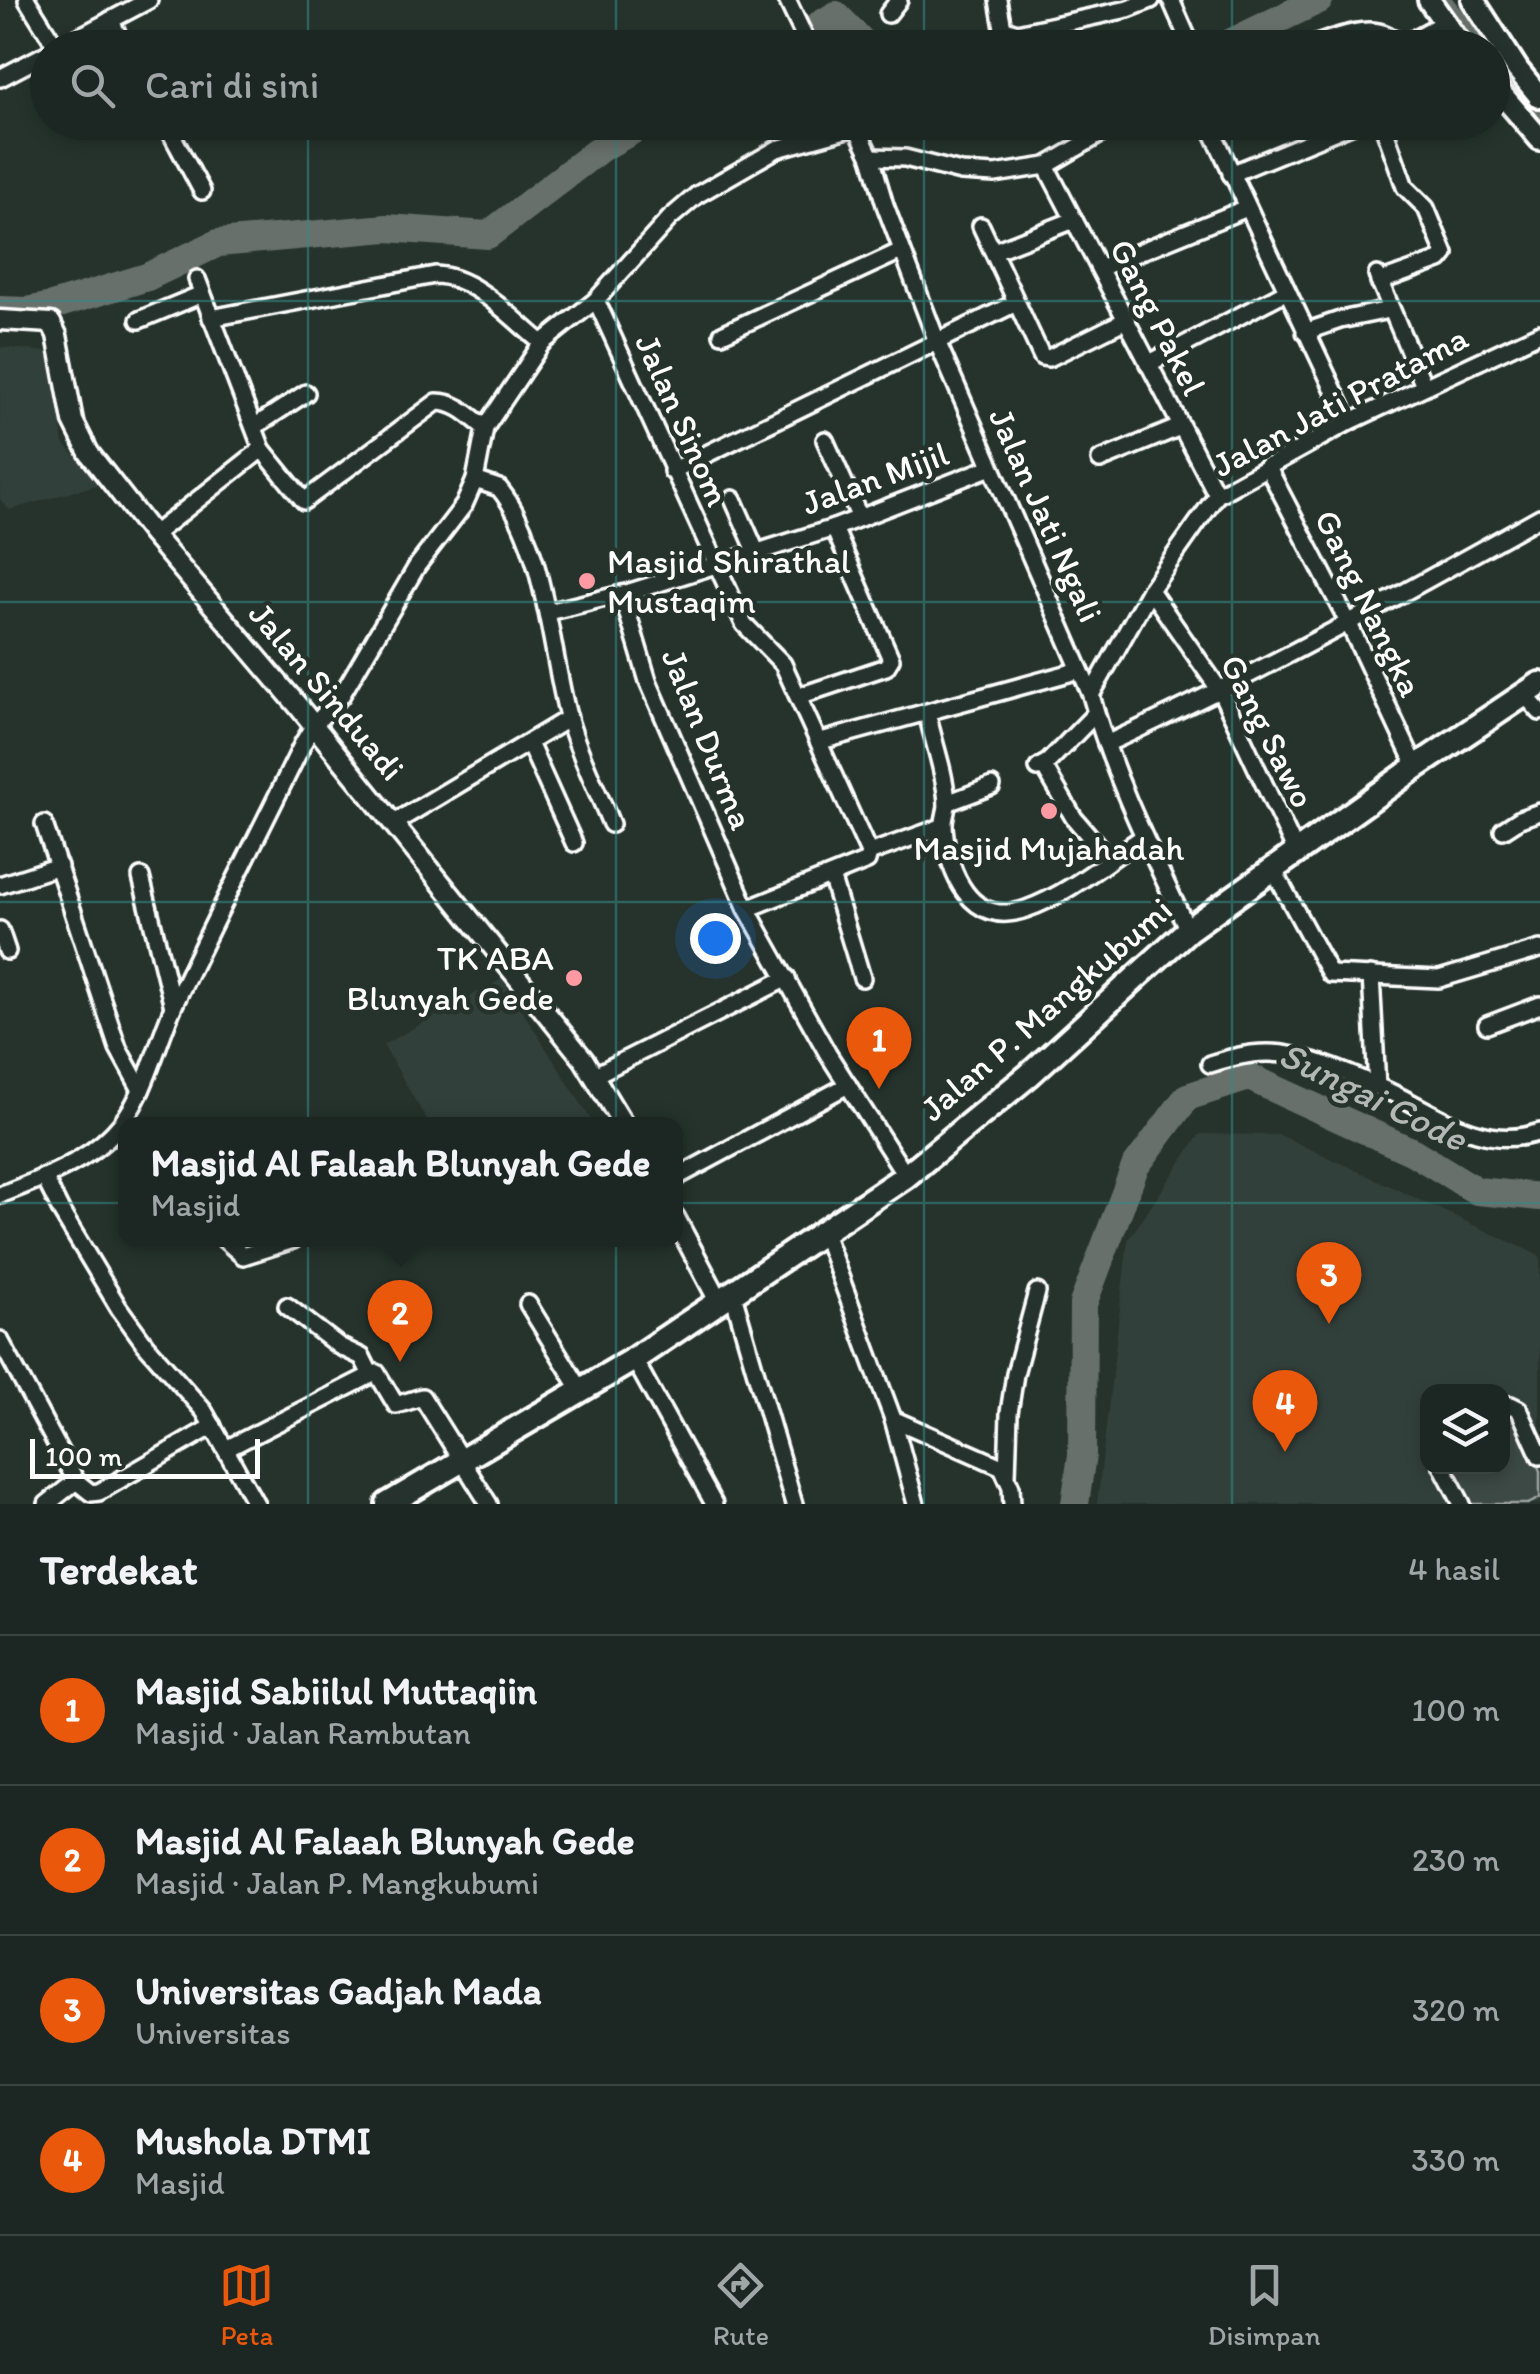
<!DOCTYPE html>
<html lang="id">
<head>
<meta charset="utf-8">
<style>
  body { margin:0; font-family:Itim,sans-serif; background:#29322f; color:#f1f3f6 }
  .controls { position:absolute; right:30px; bottom:30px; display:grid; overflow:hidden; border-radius:20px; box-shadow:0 5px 15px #0003 }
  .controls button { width:90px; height:90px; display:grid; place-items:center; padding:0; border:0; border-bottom:2px solid #3a4340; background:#1c2622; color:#f1f3f6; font:50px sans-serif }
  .scale { position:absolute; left:30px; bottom:25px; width:230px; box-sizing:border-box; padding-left:10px; border:5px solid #fff; border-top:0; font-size:28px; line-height:35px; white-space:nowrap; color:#fff; -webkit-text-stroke:8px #26332d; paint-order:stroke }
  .you { position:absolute; left:715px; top:938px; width:35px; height:35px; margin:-25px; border:8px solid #fff; border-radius:50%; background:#1a73e8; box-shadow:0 0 0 15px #1a73e833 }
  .badge { display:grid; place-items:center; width:65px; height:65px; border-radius:50%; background:#ea580c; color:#fff; font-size:32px; font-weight:700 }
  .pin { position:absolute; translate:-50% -82px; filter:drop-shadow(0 2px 5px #0008) }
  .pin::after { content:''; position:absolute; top:52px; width:35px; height:30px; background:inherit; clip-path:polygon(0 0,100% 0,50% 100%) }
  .popup { position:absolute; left:118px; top:1117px; width:565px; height:130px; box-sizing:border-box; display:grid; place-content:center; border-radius:20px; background:#1c2622; filter:drop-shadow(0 2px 8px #0005); font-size:32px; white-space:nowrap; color:#a0a5a5 }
  .popup b { font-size:38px; color:#f1f3f6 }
  .popup::after { content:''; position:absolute; left:50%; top:100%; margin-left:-20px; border:20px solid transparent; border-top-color:#1c2622 }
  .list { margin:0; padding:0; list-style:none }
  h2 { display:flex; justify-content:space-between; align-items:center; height:130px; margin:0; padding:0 40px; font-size:42px }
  h2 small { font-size:32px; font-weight:400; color:#a0a5a5 }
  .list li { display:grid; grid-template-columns:65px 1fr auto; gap:30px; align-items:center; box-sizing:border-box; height:150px; padding:0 40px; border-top:2px solid #3a4340 }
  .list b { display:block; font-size:38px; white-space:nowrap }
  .list p { margin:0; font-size:32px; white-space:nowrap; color:#a0a5a5 }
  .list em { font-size:32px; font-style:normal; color:#a0a5a5 }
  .icon { flex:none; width:55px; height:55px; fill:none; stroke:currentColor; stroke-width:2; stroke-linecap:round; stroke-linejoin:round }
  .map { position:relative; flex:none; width:1540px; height:1504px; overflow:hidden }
  .search { position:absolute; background:#1c2622; box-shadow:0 5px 15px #0003; left:30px; right:30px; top:30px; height:110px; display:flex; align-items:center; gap:25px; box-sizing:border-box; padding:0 35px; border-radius:55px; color:#a0a5a5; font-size:38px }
  .sheet { height:730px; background:#1c2622 }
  nav { display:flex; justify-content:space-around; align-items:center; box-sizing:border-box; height:140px; border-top:2px solid #3a4340; background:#1c2622; font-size:28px; color:#a0a5a5 }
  nav a { display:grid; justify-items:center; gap:5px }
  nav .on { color:#ea580c }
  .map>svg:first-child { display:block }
  .built { fill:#333f3a; fill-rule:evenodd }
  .green { fill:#3e4944; stroke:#9ea4a2; stroke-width:2.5 }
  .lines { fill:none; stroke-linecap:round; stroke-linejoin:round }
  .canal { stroke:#67706c; stroke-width:15 }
  .river { stroke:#67706c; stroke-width:28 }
  .minor-casing { stroke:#fff; stroke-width:22 }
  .tertiary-casing { stroke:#fff; stroke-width:25 }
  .secondary-casing { stroke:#fff; stroke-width:28 }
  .primary-casing { stroke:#fff; stroke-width:30 }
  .minor { stroke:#26332d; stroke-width:15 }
  .tertiary { stroke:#26332d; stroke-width:18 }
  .secondary { stroke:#26332d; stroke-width:20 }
  .primary { stroke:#26332d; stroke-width:22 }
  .grid { fill:none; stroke:#338b84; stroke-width:2.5; stroke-opacity:0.55 }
  .poi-dot { fill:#ff9aa2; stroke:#26332d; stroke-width:4 }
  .labels { text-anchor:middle; stroke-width:9; stroke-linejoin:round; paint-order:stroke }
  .street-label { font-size:35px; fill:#fff; stroke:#26332d }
  .poi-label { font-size:35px; fill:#fff; stroke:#26332d; text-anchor:start }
  .water-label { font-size:38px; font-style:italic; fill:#b3b8b6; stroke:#26332d }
</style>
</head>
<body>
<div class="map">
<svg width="1540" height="1504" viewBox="0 0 1540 1504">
  <rect width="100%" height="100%" fill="#26332d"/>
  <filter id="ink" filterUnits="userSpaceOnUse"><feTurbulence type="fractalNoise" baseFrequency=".01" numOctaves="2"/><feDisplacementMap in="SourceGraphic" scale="20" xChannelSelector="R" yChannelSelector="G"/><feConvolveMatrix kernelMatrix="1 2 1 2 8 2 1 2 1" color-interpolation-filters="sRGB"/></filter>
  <g filter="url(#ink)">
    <g class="built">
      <polygon points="0,347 57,353 62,441 100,484 9,510 0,499"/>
      <polygon points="502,979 594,1124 429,1124 383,1045"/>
      <path d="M1200,1134L1280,1135L1540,1256V1504H1097L1128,1240ZM1428,1392H1502V1466H1428Z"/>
    </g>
    <polygon class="green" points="1515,1411 1540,1471 1540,1498 1528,1504 1467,1504 1450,1467 1502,1466 1503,1417"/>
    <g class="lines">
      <g class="canal">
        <polyline points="1444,0 1484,48"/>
        <polyline points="1492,57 1540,114"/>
      </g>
      <g class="river">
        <polyline points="802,48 809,31 836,15 868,48"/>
        <polyline points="1219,48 1319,0"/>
        <polyline points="0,310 26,311 52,306 147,277 218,243 387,228 488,235 601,148 648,122"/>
        <polyline points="1075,1504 1082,1455 1083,1304 1135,1167 1187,1097 1249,1077 1413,1152 1477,1191 1540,1197"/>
      </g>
      <defs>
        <g id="minor">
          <polyline points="27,0 57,48"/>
          <polyline points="787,0 810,48"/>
          <polyline points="998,0 1003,28 1017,33 1128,9 1151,0"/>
          <polyline points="1171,0 1192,48"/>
          <polyline points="888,14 899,0"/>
          <polyline points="110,20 125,48"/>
          <polyline points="1401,46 1445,22"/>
          <polyline points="58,48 149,0"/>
          <path d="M1304,48C1335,39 1379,15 1402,48"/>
          <polyline points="0,78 48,53"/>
          <polyline points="165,122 202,191"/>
          <path d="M854,122L871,157L885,205L936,339L1091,695C1113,777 1152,854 1188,930"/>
          <polyline points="1208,122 1349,422"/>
          <polyline points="871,157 905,158 961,172 995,174 1046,166 1121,122"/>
          <polyline points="1046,166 1217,495"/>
          <polyline points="1231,174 1358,122"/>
          <polyline points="981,226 1042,357 1049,358 1126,320"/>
          <polyline points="994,251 1074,220"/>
          <polyline points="1100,268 1247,208"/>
          <polyline points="1377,275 1424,386"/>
          <path d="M197,279L262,449L304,501L437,402C457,402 470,416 485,428"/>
          <polyline points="1379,282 1440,260 1445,254 1426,208 1405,187 1382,122"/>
          <polyline points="596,300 744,624 783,664 869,853 867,861 747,909"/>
          <path d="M211,318L435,275C475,276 511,318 542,343"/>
          <polyline points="139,320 202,294"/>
          <polyline points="1305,332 1340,320 1389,310"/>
          <polyline points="722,334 901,251"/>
          <polyline points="1148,364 1287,291"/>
          <polyline points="254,427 306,393"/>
          <polyline points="825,440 860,518"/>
          <polyline points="1100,460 1180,427"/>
          <polyline points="1267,466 1349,624 1416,767"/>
          <polyline points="672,471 1016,303"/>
          <path d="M475,480L499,488C545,544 550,649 568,716C578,753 597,789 611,824"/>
          <polyline points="733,499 756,551"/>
          <polyline points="153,535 262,449"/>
          <polyline points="1150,590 1221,692 1296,852"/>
          <polyline points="630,592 624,601 648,681 747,909 828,1054 906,1176"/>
          <polyline points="548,612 630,592 834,528 991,467"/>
          <polyline points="1091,695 1150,590 1217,495 1349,422 1540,333"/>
          <polyline points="1525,695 1540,712"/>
          <polyline points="799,696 886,667 891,659 834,528"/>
          <path d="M929,721C935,747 946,777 947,804C947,812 943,819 944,827C948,872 970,929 1026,909C1067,895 1107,861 1143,837"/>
          <polyline points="821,741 1080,670"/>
          <polyline points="529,743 574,843"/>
          <path d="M1106,744C1255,676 1397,597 1540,517"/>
          <polyline points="1043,765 1074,818 1109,859"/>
          <polyline points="1038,768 1048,762 1096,713"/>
          <polyline points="947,803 992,786"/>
          <polyline points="394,823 569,718"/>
          <polyline points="44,824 118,1048 141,1090"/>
          <polyline points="1503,830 1520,819 1540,812"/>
          <polyline points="869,853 944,826"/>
          <polyline points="1273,869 1330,974 1439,979 1540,949"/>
          <polyline points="831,876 862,978"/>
          <polyline points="141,877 173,1007"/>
          <polyline points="0,885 59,866"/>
          <polyline points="0,930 7,951"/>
          <polyline points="1371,975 1377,1087"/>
          <polyline points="1487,1025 1540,1005"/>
          <path d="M1210,1064C1238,1055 1265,1049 1294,1056C1325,1063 1360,1078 1388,1091C1438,1114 1483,1152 1540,1132"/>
          <polyline points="595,1075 787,978"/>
          <polyline points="44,1177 62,1213 119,1308 145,1344 204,1411 256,1504"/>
          <polyline points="675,1178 848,1085"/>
          <path d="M0,1195C40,1179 83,1164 113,1133C146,1099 155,1046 175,1003C216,916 261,830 303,743L314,725L341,696L417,566L464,505L475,480L485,428L542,343L596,300L670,218L697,195L777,149L856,127"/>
          <polyline points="824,1233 893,1419 916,1504"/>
          <polyline points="225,1240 243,1256 293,1240"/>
          <polyline points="733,1294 794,1504"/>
          <polyline points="528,1304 582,1392"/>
          <polyline points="287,1306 339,1346 362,1357 371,1375 377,1373 396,1405 422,1397 489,1504"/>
          <polyline points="0,1340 76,1481 47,1504"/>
          <polyline points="634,1359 714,1504"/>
          <polyline points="1502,1409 1511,1405 1519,1409 1540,1456"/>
          <polyline points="893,1419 1002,1467 1011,1487 1012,1504"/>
          <polyline points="226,1449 371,1375"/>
          <polyline points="1442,1466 1462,1504"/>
          <polyline points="1007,1476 1009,1413 1015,1374 1037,1292"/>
          <polyline points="76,1481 91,1493 99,1492 213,1426"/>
        </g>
        <g id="tertiary">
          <polyline points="0,320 51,323 57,335 73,421 89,453 153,535 299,707 584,1060 623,1124"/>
          <polyline points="675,1218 720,1303"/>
        </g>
        <g id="secondary">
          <polyline points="1429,0 1463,48"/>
          <polyline points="1473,0 1518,70 1540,97"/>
          <polyline points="1492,83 1540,139"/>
        </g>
        <polyline id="primary" points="388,1504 634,1359 906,1176 1029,1075 1188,930 1416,767 1540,684"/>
      </defs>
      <use href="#minor" class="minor-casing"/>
      <use href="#tertiary" class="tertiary-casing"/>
      <use href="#secondary" class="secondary-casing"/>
      <use href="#primary" class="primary-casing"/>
      <use href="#minor" class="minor"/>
      <use href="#tertiary" class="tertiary"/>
      <use href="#secondary" class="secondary"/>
      <use href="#primary" class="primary"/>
    </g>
  </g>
  <path class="grid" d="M308,0V48M616,0V48M924,0V48M1232,0V48M308,122V1504M616,122V1504M924,122V1504M1232,122V1504M0,301H1540M0,602H1540M0,902H1540M0,1203H1540"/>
  <g class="poi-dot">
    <circle cx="587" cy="581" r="10"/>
    <circle cx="1049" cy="811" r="10"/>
    <circle cx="574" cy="978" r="10"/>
  </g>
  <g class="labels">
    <g class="street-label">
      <text transform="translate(1158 317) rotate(63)" y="12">Gang Pakel</text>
      <text transform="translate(1340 401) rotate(-28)" y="12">Jalan Jati Pratama</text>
      <text transform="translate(683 420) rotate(66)" y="12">Jalan Sinom</text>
      <text transform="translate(875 478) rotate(-20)" y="12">Jalan Mijil</text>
      <text transform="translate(1046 515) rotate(66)" y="12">Jalan Jati Ngali</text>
      <text transform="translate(1369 603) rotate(64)" y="12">Gang Nangka</text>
      <text transform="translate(327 691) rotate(50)" y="12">Jalan Sinduadi</text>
      <text transform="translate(1268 731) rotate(63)" y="12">Gang Sawo</text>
      <text transform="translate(708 739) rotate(68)" y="12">Jalan Durma</text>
      <text transform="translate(1046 1009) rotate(-41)" y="12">Jalan P. Mangkubumi</text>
    </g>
    <g class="poi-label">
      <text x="607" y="573">Masjid Shirathal<tspan x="607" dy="40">Mustaqim</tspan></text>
      <text x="1049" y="860" text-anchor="middle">Masjid Mujahadah</text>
      <text x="554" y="970" text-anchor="end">TK ABA<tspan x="554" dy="40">Blunyah Gede</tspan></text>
    </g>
    <g class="water-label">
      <text transform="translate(1373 1096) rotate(26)" y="13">Sungai Code</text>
    </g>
  </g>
</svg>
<div class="controls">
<button><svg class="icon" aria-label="layers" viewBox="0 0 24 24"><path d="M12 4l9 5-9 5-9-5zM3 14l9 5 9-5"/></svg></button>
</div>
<div class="scale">100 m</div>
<div class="you"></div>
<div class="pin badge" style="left:879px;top:1089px">1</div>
<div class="pin badge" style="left:400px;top:1362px">2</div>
<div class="popup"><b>Masjid Al Falaah Blunyah Gede</b>Masjid</div>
<div class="pin badge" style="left:1329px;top:1324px">3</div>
<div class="pin badge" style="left:1285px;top:1452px">4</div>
<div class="search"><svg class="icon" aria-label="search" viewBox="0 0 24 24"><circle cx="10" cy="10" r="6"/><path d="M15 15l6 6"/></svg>Cari di sini</div>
</div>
<section class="sheet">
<h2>Terdekat<small>4 hasil</small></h2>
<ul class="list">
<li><span class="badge">1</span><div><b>Masjid Sabiilul Muttaqiin</b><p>Masjid · Jalan Rambutan</p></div><em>100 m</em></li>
<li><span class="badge">2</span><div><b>Masjid Al Falaah Blunyah Gede</b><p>Masjid · Jalan P. Mangkubumi</p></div><em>230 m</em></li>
<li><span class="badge">3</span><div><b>Universitas Gadjah Mada</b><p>Universitas</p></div><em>320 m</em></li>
<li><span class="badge">4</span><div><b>Mushola DTMI</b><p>Masjid</p></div><em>330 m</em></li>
</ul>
</section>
<nav>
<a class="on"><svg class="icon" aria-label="map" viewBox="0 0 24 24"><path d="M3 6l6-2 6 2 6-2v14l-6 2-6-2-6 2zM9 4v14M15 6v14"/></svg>Peta</a>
<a><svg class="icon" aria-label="directions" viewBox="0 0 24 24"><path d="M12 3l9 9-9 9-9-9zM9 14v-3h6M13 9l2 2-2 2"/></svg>Rute</a>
<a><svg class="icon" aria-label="saved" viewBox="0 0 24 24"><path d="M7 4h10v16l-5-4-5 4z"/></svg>Disimpan</a>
</nav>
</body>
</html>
